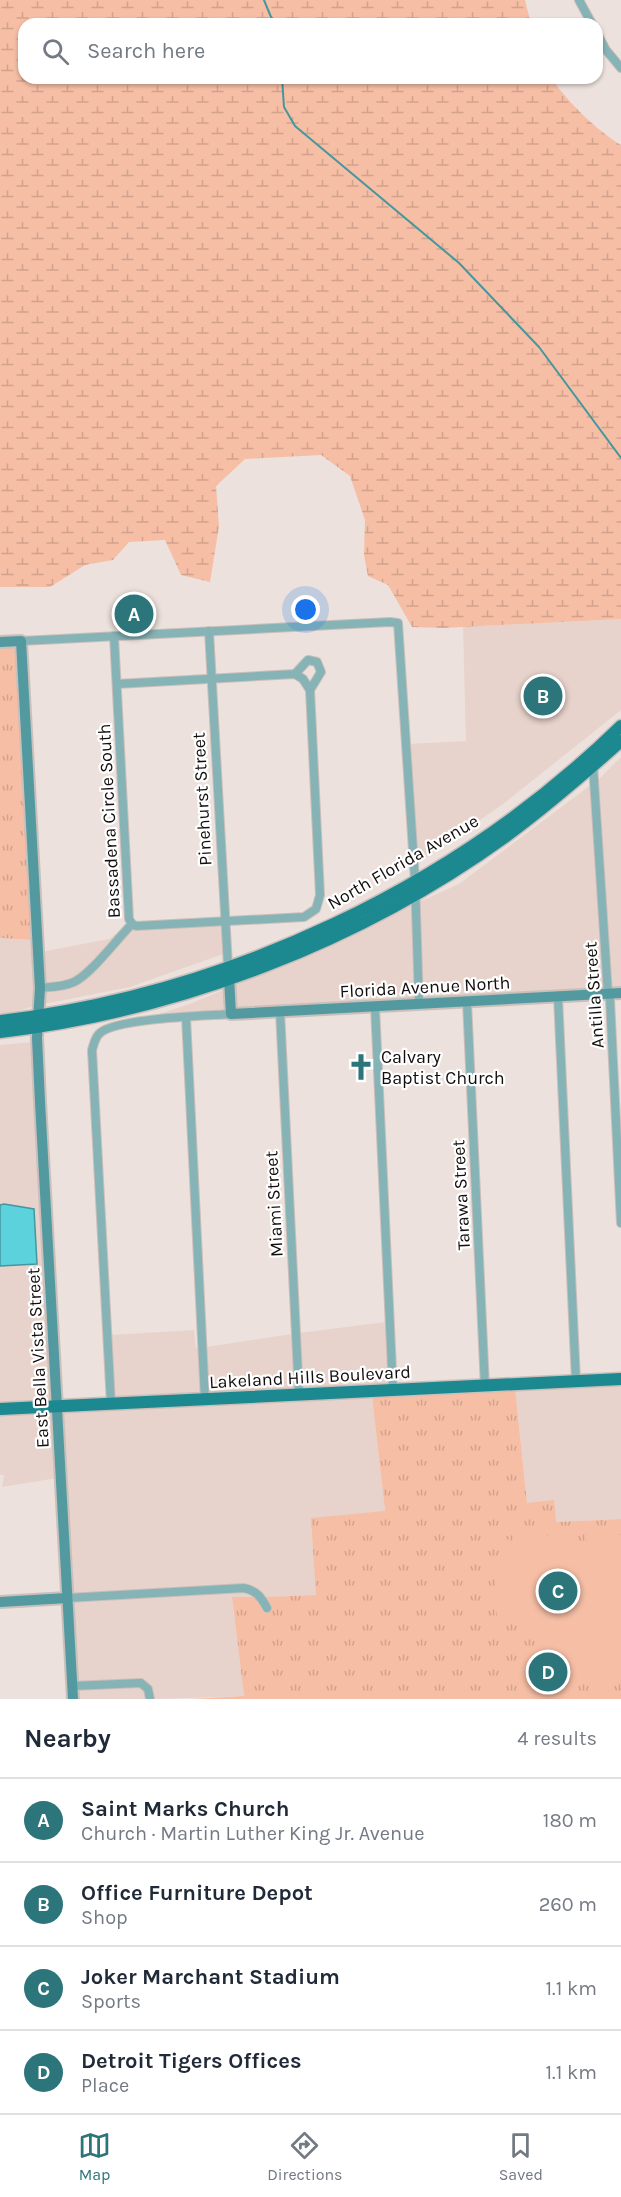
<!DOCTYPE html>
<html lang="en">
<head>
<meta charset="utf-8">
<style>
  body { margin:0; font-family:Karla,sans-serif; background:#f2f2f3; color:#1f2937 }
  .you { position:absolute; left:306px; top:610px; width:21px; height:21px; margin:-15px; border:4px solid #fff; border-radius:50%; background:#1a73e8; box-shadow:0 0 0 9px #1a73e833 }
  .badge { display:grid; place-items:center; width:39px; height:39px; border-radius:50%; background:#2c757b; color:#fff; font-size:20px; font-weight:700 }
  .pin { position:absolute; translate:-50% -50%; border:3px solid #fff; box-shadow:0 2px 6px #0006 }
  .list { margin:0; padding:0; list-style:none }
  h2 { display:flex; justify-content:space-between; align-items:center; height:78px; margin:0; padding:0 24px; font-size:26px }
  h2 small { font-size:20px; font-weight:400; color:#747a83 }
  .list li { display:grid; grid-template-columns:39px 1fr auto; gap:18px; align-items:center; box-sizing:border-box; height:84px; padding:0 24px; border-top:2px solid #e0e1e3 }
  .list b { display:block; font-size:22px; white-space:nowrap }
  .list p { margin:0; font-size:20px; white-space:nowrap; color:#747a83 }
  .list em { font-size:20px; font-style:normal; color:#747a83 }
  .icon { flex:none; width:33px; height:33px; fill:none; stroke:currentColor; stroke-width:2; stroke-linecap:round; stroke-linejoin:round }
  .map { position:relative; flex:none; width:621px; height:1699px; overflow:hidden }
  .search { position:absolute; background:#fff; box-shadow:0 2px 4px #0004; left:18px; right:18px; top:18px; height:66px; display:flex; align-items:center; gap:15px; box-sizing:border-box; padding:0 21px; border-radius:18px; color:#747a83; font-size:22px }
  .sheet { height:414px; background:#fff }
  nav { display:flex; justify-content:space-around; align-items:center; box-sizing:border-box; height:84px; border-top:2px solid #e0e1e3; background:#fff; font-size:16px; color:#747a83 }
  nav a { display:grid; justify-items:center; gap:3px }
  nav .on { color:#2c757b }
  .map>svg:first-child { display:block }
  .built { fill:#e7d3cb }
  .grass { fill:url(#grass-tufts) }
  .wetland { fill:url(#wetland-marsh) }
  .pitch { fill:#f6bea5 }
  .water { fill:#5bd2dc; stroke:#45979e; stroke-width:1.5 }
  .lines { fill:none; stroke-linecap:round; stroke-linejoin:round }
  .stream { stroke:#45979e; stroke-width:2 }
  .street-casing { stroke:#c9bfbb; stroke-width:10 }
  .secondary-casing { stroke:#c9bfbb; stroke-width:14 }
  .primary-casing { stroke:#c9bfbb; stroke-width:15 }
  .street { stroke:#86b3b6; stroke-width:8 }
  .secondary { stroke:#529aa0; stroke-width:10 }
  .primary { stroke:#1c888f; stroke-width:12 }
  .labels { text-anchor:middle; stroke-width:4.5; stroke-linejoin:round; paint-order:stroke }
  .street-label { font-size:18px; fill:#120e0d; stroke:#fff }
  .poi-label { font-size:18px; fill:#120e0d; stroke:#fff; text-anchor:start }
</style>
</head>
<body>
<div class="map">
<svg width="621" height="1699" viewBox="0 0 621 1699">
  <defs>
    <pattern id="grass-tufts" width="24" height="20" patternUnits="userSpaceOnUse" patternTransform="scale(1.5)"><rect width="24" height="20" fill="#f6bea5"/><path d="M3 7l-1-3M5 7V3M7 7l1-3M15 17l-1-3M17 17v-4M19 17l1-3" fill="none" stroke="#d2a28d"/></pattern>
    <pattern id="wetland-marsh" width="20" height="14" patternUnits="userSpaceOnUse" patternTransform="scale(1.5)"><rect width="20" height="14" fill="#f6bea5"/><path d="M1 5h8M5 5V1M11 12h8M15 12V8" fill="none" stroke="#d2a28d"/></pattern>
  </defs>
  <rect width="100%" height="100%" fill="#ece1dc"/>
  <g class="built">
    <polygon points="621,619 621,710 503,804 417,864 410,744 466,741 463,627"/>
    <polygon points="621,757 621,990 611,990 599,779"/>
    <polygon points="592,784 604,991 423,1001 419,902 459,884"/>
    <polygon points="412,905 415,1001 235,1011 233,986"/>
    <polygon points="222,925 223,954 130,987 44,1004 44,991 75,985 133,928"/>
    <polygon points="122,929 81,973 73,979 43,985 41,952 109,939"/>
    <polygon points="0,938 33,940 36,1005 0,1017"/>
    <polygon points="226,989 227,1011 156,1015 187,1005"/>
    <polygon points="33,1042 52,1403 0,1406 0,1266 37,1264 29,1207 0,1205 0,1045"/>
    <polygon points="386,1322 389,1388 302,1392 299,1333"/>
    <polygon points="194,1330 196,1348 198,1348 201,1397 114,1401 111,1335"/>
    <polygon points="292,1334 295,1392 208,1397 206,1347"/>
    <polygon points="621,1383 621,1519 556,1522 527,1503 515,1388"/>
    <polygon points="372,1396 385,1511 316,1595 265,1597 254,1587 243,1585 70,1594 60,1410"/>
    <polygon points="52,1410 57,1478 2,1487 4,1475 0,1475 0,1413"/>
    <polygon points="243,1592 251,1593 256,1597 232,1598 244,1696 153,1699 152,1688 144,1679 76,1683 71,1601"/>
    <polygon points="140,1686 144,1688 146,1699 76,1699 76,1689"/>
  </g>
  <g class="grass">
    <polygon points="18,644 33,940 0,938 0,645"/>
    <polygon points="515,1388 527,1503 554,1500 556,1522 621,1519 621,1699 191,1699 244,1696 232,1597 256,1597 265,1613 271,1610 265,1597 316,1595 311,1518 385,1511 372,1396"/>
  </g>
  <path class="wetland" d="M0,0H525L531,24H24V78H551C569,103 595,129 621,145V619L443,628L412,627L388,585L368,576L364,555L365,520L350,476L321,455L245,459L216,486L219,526L210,582L181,575L165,540L129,542L113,560L85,565L50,587H0Z"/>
  <polygon class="pitch" points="540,1529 541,1536 557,1534 557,1538 571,1537 573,1557 587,1556 586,1536 621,1535 621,1673 569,1682 561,1656 560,1640 538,1646 530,1629 542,1624 539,1618 520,1622 518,1614 497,1618 495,1567 502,1556 499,1553 508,1539 512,1541 514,1538 511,1535 514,1530 518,1532"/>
  <polygon class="water" points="4,1204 34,1209 37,1264 0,1266 0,1205"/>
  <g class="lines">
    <g class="stream">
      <polyline points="264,0 271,17 277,24"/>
      <polyline points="282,78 284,107 295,126 459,263 539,347 621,458"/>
    </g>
    <defs>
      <g id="street">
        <polyline points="579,0 592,24"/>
        <polyline points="597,33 606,50 621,68"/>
        <polyline points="209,631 228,966"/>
        <polyline points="114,636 129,919 132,924"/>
        <polyline points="21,641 390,622 398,623 415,880 419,1004"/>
        <polyline points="295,674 308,660 317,662 321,672 310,690"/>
        <polyline points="117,684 295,674 303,679 310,690 320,895 316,909 304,917 136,926 132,924"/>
        <polyline points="593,765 608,994 610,1000 621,1223"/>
        <path d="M40,988C51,987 63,987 74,982C91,974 117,939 132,924"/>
        <polyline points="558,997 576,1381"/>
        <polyline points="467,1002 485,1387"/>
        <polyline points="375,1007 393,1391"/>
        <polyline points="280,1011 299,1395"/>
        <polyline points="186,1017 205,1400"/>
        <path d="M111,1404L92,1050C94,1044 95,1037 100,1033C117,1018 206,1016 231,1014"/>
        <path d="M67,1598L244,1588C257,1591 261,1597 267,1608"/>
        <polyline points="72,1686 141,1683 148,1689 150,1699"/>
      </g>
      <g id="secondary">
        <polyline points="0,642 21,641 40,988 37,1038 40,1102 73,1699"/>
        <polyline points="229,978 231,1014 621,993"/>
        <polyline points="0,1602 67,1598"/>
      </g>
      <g id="primary">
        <path d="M0,1021C230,993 455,888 621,726"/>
        <path d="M0,1032C180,1011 362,941 509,834C548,805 585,773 621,741"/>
        <polyline points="0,1409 621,1379"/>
      </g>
    </defs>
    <use href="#street" class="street-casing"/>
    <use href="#secondary" class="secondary-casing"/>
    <use href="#primary" class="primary-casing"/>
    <use href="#street" class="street"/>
    <use href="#secondary" class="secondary"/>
    <use href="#primary" class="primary"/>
  </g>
  <defs>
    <symbol id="church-bare" viewBox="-9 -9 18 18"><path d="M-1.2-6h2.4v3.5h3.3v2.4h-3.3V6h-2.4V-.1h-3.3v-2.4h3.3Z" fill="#2c757b" stroke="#fff" stroke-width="2.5" paint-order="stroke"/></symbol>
  </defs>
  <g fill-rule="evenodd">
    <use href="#church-bare" x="342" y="1048" width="38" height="38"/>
  </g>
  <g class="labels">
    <g class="street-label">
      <text transform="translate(202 799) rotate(-93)" y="6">Pinehurst Street</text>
      <text transform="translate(109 821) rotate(-93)" y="6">Bassadena Circle South</text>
      <text transform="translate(403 862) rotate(-30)" y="6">North Florida Avenue</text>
      <text transform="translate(425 987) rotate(-3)" y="6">Florida Avenue North</text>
      <text transform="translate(594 995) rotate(-94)" y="6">Antilla Street</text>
      <text transform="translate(461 1195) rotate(-93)" y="6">Tarawa Street</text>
      <text transform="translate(274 1204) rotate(-93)" y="6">Miami Street</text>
      <text transform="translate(38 1358) rotate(-93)" y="6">East Bella Vista Street</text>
      <text transform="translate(310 1377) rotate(-3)" y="6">Lakeland Hills Boulevard</text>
    </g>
    <g class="poi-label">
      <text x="381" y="1063">Calvary<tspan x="381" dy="21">Baptist Church</tspan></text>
    </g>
  </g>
</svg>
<div class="you"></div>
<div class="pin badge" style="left:134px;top:614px">A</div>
<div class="pin badge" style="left:543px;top:696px">B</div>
<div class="pin badge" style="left:558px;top:1591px">C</div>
<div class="pin badge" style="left:548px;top:1672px">D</div>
<div class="search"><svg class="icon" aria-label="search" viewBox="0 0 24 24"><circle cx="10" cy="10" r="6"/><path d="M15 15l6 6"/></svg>Search here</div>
</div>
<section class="sheet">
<h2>Nearby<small>4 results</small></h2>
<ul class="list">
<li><span class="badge">A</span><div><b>Saint Marks Church</b><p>Church · Martin Luther King Jr. Avenue</p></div><em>180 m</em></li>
<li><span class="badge">B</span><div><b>Office Furniture Depot</b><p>Shop</p></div><em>260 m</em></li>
<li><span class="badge">C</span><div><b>Joker Marchant Stadium</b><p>Sports</p></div><em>1.1 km</em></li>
<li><span class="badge">D</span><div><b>Detroit Tigers Offices</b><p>Place</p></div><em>1.1 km</em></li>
</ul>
</section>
<nav>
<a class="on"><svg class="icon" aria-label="map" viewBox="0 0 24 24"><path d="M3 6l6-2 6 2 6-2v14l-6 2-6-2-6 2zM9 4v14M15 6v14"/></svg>Map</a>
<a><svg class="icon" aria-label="directions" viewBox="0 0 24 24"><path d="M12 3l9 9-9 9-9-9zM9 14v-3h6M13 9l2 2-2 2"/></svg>Directions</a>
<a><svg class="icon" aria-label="saved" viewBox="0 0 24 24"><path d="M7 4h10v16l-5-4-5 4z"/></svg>Saved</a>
</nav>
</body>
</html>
